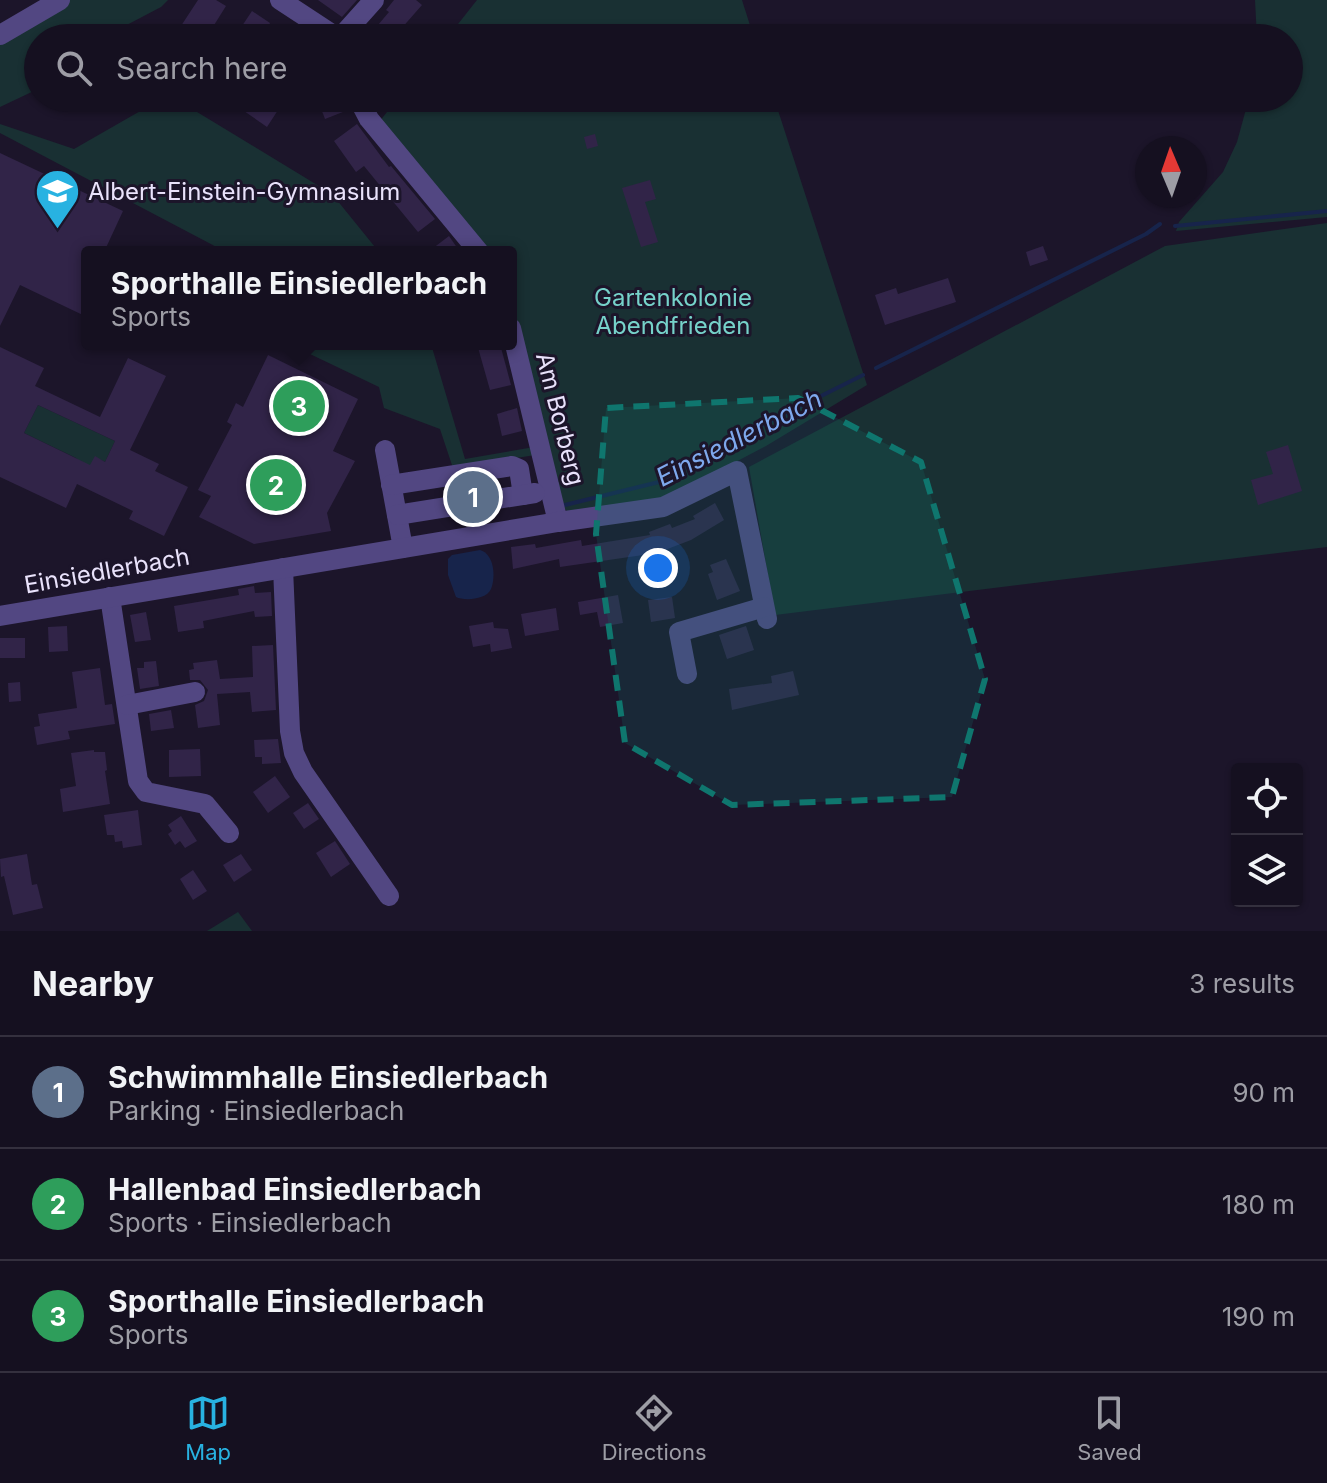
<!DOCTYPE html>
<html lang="en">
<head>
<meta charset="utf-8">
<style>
  body { margin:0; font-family:Inter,sans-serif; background:#221e2d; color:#f1f3f6 }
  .controls { position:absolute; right:24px; bottom:24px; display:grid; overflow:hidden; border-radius:8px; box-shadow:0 2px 6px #0004 }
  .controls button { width:72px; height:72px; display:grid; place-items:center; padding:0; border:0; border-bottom:2px solid #34303e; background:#151020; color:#f1f3f6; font:40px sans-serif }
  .compass { position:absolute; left:1135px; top:136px; width:72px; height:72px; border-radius:50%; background:#151020; box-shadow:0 2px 6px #0004; rotate:358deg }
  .you { position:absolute; left:658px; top:568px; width:28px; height:28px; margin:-20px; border:6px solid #fff; border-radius:50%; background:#1a73e8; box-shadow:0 0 0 12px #1a73e833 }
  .badge { display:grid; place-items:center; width:52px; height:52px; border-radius:50%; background:#28b2e1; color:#fff; font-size:26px; font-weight:700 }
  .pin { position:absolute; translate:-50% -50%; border:4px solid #fff; box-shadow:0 2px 8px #0006 }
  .popup { position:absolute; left:81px; top:246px; width:436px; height:104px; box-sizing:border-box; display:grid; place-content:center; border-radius:8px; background:#151020; filter:drop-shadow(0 2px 6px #0005); font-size:26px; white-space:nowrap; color:#9d9da5 }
  .popup b { font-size:30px; color:#f1f3f6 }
  .popup::after { content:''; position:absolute; left:50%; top:100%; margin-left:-16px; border:16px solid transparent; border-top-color:#151020 }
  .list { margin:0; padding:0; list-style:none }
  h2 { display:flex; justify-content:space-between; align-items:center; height:104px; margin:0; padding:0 32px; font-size:34px }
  h2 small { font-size:26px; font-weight:400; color:#9d9da5 }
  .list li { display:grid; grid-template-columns:52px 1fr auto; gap:24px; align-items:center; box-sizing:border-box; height:112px; padding:0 32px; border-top:2px solid #34303e }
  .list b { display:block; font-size:30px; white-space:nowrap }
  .list p { margin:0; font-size:26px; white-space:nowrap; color:#9d9da5 }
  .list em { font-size:26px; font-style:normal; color:#9d9da5 }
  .icon { flex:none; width:44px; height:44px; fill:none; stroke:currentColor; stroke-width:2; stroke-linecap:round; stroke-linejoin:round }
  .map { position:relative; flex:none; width:1327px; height:931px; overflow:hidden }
  .search { position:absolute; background:#151020; box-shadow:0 2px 6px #0004; left:24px; right:24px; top:24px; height:88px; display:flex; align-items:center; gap:20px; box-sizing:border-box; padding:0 28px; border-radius:44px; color:#9d9da5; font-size:30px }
  .sheet { height:440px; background:#151020 }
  nav { display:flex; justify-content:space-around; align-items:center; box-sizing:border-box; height:112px; border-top:2px solid #34303e; background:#151020; font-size:22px; color:#9d9da5 }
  nav a { display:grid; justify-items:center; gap:4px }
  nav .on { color:#28b2e1 }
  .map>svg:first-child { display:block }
  .green { fill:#193033 }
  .water { fill:#17244b }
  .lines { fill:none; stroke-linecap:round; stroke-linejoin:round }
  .stream { stroke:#17244b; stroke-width:4 }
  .building { fill:#312448; fill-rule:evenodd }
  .minor { stroke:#524782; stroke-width:20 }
  .marked { fill:#0f766e; fill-opacity:0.2; stroke:#0f766e; stroke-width:6; stroke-dasharray:16 10; stroke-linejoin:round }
  .labels { text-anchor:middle; stroke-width:6; stroke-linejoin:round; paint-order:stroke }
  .poi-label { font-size:24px; fill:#e9e2fb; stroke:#1c152a; text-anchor:start }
  .park-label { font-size:24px; fill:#76d2ca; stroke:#1c152a }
  .street-label { font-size:24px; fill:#e9e2fb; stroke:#1c152a }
  .water-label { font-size:26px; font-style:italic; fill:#7ea8ed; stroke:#1c152a }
</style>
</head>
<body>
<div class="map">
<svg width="1327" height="931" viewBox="0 0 1327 931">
  <rect width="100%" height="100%" fill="#1c152a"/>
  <g class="green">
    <polygon points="60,0 168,0 161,7 121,28 118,38 38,38 38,89 0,107 0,35"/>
    <polygon points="477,0 742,0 754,38 447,38"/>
    <polygon points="1255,0 1327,0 1327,217 1176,231 1179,222 1223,172 1237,142 1249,98 1289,98 1289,38 1257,38"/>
    <polygon points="163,98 174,98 332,194 379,252 226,252 0,133 0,124 74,149"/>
    <polygon points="398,98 774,98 867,385 766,446 669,497 570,515 550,490 542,454 453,468 440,429 384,408 379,387 289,344 431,344 465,459 540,446 511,328 511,252 479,252 376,126"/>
    <polygon points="1327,223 1327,547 775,615 749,467 1165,246"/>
    <polygon points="38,405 115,441 105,462 95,457 93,487 76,458 24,433"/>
    <polygon points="238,912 252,931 207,931"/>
  </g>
  <path class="water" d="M480,550C494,554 496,576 491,589C486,600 464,601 456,597L448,575V559L452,555Z"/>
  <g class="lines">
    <g class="stream">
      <polyline points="1175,226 1327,211"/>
      <polyline points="876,368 1146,234 1160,224"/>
      <polyline points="565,505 659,482 733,440 863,375"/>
    </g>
  </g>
  <g class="building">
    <polygon points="198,0 216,0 226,6 206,38 164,38 173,25 179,29"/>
    <polygon points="318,0 357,0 342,17"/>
    <polygon points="394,0 416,0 422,5 393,38 367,38 389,12 386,10"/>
    <polygon points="252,11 270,23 268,27 285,38 234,38"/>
    <polygon points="254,98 267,98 280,107 267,127 244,111"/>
    <polygon points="317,98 343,98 348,110 325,119"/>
    <polygon points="357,124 389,167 391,166 435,219 418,232 364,166 356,172 334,141"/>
    <polygon points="595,134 598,146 587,149 584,137"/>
    <polygon points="0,153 123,211 104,252 87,252 87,317 20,285 0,326"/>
    <polygon points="650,180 656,199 645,202 658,242 641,247 622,188"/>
    <polygon points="449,236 460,252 428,252"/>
    <polygon points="1043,246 1048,260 1030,266 1026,252"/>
    <polygon points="948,278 956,302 885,325 875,295 896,288 898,294"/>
    <polygon points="477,344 500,344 511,385 490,390"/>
    <path d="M0,347L44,368L35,386L100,417L128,358L166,376L130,450L159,464L155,471L188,487L164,536L129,519L133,511L77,484L66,508L0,477ZM38,405L115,441L105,462L95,456L90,465L24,433Z"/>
    <polygon points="268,355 358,399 333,451 355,461 327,513 331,531 254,544 199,517 211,496 198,490 232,425 227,422 236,403 243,407"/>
    <polygon points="517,408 522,431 502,436 497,414"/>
    <polygon points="1288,445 1302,491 1258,505 1251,480 1273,474 1266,452"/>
    <polygon points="715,503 724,520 691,540 657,553 560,567 559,559 513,569 511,547 535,544 536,548 581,540 582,546 650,535 649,532 670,524 672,528 695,519 693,516"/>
    <polygon points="726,559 740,591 717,600 708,574 713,572 710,565"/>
    <polygon points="254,586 255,593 271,592 272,616 255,617 254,611 203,621 204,628 178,632 174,606 239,595 238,589"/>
    <polygon points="618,595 623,623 600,627 597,612 580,615 578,602"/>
    <polygon points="672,597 675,618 651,622 648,600"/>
    <polygon points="556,608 559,630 525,636 521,614"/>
    <polygon points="146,612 151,640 135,642 130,615"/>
    <polygon points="493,622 494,628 508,629 512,648 491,652 490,644 473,647 469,626"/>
    <polygon points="67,626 68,651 49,652 48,627"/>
    <polygon points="746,626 754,650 727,659 719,635"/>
    <rect x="0" y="638" width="25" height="20"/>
    <polygon points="273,645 276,710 252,712 250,692 217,694 220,725 198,728 195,705 204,701 208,690 200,680 190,680 189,670 194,669 193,663 217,660 220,679 253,677 252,646"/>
    <polygon points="156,661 159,686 140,689 137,668 144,668 144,662"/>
    <polygon points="100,668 105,705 112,704 115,724 68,731 70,739 37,745 34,727 40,726 38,714 77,708 72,672"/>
    <polygon points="793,671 799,695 732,710 729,689 772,683 771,676"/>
    <polygon points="20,682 21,701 9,702 8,683"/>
    <polygon points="171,710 174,728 151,731 149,714"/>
    <polygon points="278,739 281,763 262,764 262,757 255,757 254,740"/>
    <polygon points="200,749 201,776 169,777 169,750"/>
    <polygon points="94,750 94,752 105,752 107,770 105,771 110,804 63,812 60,789 76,786 71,753"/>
    <polygon points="275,776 290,797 268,813 253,792"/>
    <polygon points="308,803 319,819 304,829 293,813"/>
    <polygon points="138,810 142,845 123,848 122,841 115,842 114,835 107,835 104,815"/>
    <polygon points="181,816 197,841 185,848 180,841 175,845 168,834 172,831 168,825"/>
    <polygon points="335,841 350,864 331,877 316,853"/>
    <polygon points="27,854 32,885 37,884 43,908 13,915 4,876 1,877 0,859"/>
    <polygon points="241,854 252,870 234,882 223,865"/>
    <polygon points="193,870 207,891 193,900 180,879"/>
  </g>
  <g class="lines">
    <g class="minor">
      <polyline points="280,0 338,38"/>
      <polyline points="0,35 60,0"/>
      <polyline points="340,38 374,0"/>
      <polyline points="358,98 369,119 479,252"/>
      <polyline points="511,328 558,522"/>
      <polyline points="385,450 403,548"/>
      <polyline points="391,485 512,466 519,469 523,495"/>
      <polyline points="397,515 535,493"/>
      <polyline points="283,568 290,731 294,753 303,772 389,896"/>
      <polyline points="110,597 138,781 146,792 205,804 229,833"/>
      <polyline points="0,616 558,522 663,507 737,471 767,619"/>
      <polyline points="687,674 679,632 764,607"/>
      <polyline points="127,705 195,692"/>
    </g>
  </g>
  <path class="marked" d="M798,398L921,462L985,679L952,797L732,805L625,743L596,534L606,408Z"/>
  <defs>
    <symbol id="school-pin" viewBox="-11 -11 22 30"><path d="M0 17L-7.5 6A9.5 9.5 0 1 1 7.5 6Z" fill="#28b2e1" stroke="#1c152a"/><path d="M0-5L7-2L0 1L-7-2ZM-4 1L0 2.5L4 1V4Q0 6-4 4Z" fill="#fff"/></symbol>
  </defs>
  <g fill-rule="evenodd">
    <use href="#school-pin" x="32" y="166" width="51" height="69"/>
  </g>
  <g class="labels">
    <g class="poi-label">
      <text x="88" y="200">Albert-Einstein-Gymnasium</text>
    </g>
    <g class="park-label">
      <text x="673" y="306">Gartenkolonie<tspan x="673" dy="28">Abendfrieden</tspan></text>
    </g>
    <g class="street-label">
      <text transform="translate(560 419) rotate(76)" y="8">Am Borberg</text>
      <text transform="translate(107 571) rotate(-10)" y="8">Einsiedlerbach</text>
    </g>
    <g class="water-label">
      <text transform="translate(739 438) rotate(-27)" y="9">Einsiedlerbach</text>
    </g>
  </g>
</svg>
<div class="controls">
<button><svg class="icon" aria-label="locate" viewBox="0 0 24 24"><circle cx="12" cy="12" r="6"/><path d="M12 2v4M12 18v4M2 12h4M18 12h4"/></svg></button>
<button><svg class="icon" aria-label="layers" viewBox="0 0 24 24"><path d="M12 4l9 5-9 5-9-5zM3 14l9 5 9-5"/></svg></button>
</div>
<svg class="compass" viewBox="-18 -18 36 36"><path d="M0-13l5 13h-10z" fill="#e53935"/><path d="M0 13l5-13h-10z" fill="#9d9da5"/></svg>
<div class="you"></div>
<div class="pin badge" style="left:473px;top:497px;background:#5c6f8a">1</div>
<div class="pin badge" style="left:276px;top:485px;background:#2e9e5b">2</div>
<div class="pin badge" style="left:299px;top:406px;background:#2e9e5b">3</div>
<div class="popup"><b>Sporthalle Einsiedlerbach</b>Sports</div>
<div class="search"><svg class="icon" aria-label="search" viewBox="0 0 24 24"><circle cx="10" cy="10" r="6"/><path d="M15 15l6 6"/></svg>Search here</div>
</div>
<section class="sheet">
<h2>Nearby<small>3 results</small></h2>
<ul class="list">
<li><span class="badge" style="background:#5c6f8a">1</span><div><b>Schwimmhalle Einsiedlerbach</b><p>Parking · Einsiedlerbach</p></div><em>90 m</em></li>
<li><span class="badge" style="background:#2e9e5b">2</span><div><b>Hallenbad Einsiedlerbach</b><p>Sports · Einsiedlerbach</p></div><em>180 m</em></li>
<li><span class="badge" style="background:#2e9e5b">3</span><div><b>Sporthalle Einsiedlerbach</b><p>Sports</p></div><em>190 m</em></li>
</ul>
</section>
<nav>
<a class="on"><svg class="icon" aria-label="map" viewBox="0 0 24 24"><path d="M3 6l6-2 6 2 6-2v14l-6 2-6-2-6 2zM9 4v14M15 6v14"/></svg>Map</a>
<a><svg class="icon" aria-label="directions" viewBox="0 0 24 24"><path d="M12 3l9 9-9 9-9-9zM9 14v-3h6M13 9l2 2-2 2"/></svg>Directions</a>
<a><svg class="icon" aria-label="saved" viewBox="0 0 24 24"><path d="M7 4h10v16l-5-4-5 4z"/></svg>Saved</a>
</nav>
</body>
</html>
